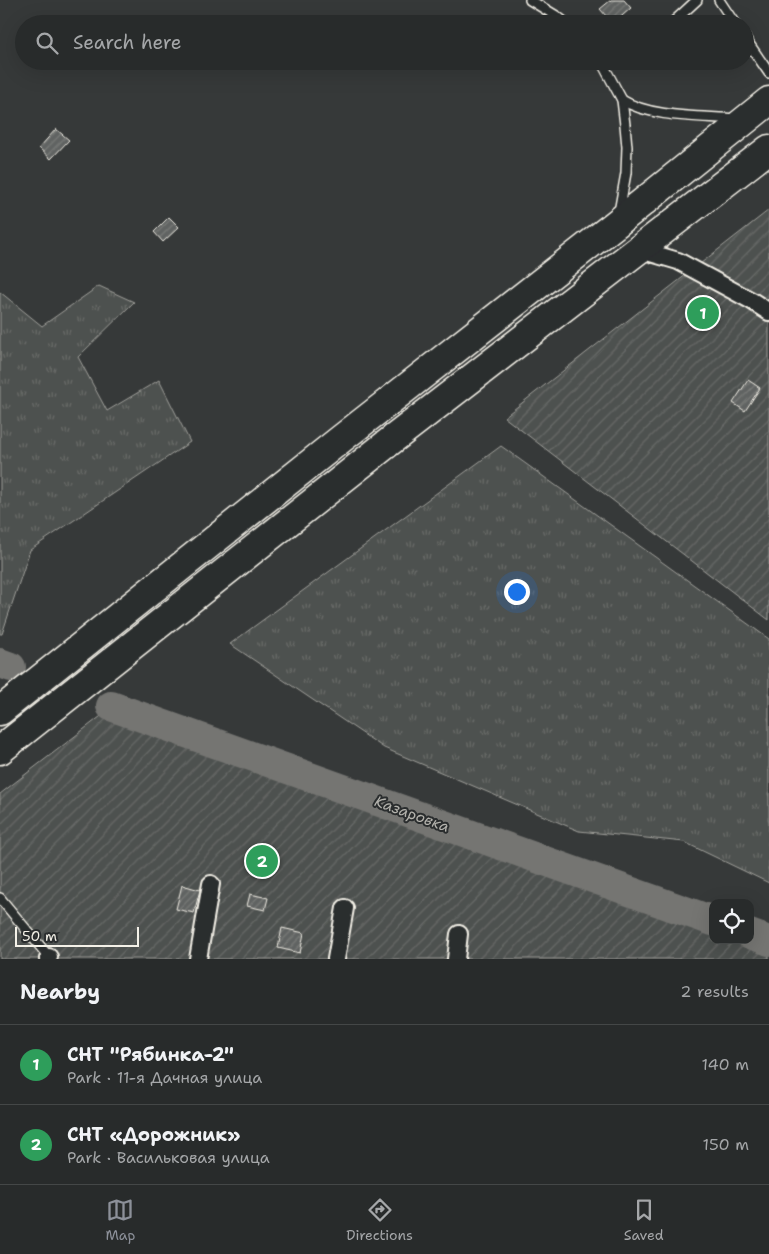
<!DOCTYPE html>
<html lang="en">
<head>
<meta charset="utf-8">
<style>
  body { margin:0; font-family:"Shantell Sans",sans-serif; background:#303333; color:#f1f3f6 }
  .controls { position:absolute; right:15px; bottom:15px; display:grid; overflow:hidden; border-radius:10px; box-shadow:0 5px 20px #0002 }
  .controls button { width:45px; height:45px; display:grid; place-items:center; padding:0; border:0; border-bottom:1px solid #444747; background:#282b2b; color:#f1f3f6; font:25px sans-serif }
  .scale { position:absolute; left:15px; bottom:12px; width:124px; box-sizing:border-box; padding-left:5px; border:2px solid #f4f1e8; border-top:0; font-size:14px; line-height:18px; white-space:nowrap; color:#f4f1e8; -webkit-text-stroke:4px #2a2d2e; paint-order:stroke }
  .you { position:absolute; left:516px; top:591px; width:18px; height:18px; margin:-12px; border:4px solid #fff; border-radius:50%; background:#1a73e8; box-shadow:0 0 0 8px #1a73e833 }
  .badge { display:grid; place-items:center; width:32px; height:32px; border-radius:50%; background:#8c9099; color:#fff; font-size:16px; font-weight:700 }
  .pin { position:absolute; translate:-50% -50%; border:2px solid #fff; box-shadow:0 1px 5px #0006 }
  .list { margin:0; padding:0; list-style:none }
  h2 { display:flex; justify-content:space-between; align-items:center; height:65px; margin:0; padding:0 20px; font-size:21px }
  h2 small { font-size:16px; font-weight:400; color:#a5a7a9 }
  .list li { display:grid; grid-template-columns:32px 1fr auto; gap:15px; align-items:center; box-sizing:border-box; height:80px; padding:0 20px; border-top:1px solid #444747 }
  .list b { display:block; font-size:19px; white-space:nowrap }
  .list p { margin:0; font-size:16px; white-space:nowrap; color:#a5a7a9 }
  .list em { font-size:16px; font-style:normal; color:#a5a7a9 }
  .icon { flex:none; width:28px; height:28px; fill:none; stroke:currentColor; stroke-width:2; stroke-linecap:round; stroke-linejoin:round }
  .map { position:relative; flex:none; width:769px; height:959px; overflow:hidden }
  .search { position:absolute; background:#282b2b; box-shadow:0 5px 20px #0002; left:15px; right:15px; top:15px; height:55px; display:flex; align-items:center; gap:12px; box-sizing:border-box; padding:0 18px; border-radius:28px; color:#a5a7a9; font-size:19px }
  .sheet { height:225px; background:#282b2b }
  nav { display:flex; justify-content:space-around; align-items:center; box-sizing:border-box; height:70px; border-top:1px solid #444747; background:#282b2b; font-size:14px; color:#a5a7a9 }
  nav a { display:grid; justify-items:center; gap:2px }
  nav .on { color:#8c9099 }
  .map>svg:first-child { display:block }
  .grass { fill:url(#grass-tufts); stroke:#a1a19c }
  .garden { fill:url(#garden-furrows); stroke:#a1a19c }
  .lines { fill:none; stroke-linecap:round; stroke-linejoin:round }
  .river { stroke:#757572; stroke-width:30 }
  .building { fill:url(#building-hatch); stroke:#f4f1e8 }
  .lane-casing { stroke:#f4f1e8; stroke-width:12 }
  .street-casing { stroke:#f4f1e8; stroke-width:20 }
  .highway-casing { stroke:#f4f1e8; stroke-width:31 }
  .lane { stroke:#2a2d2e; stroke-width:9 }
  .street { stroke:#2a2d2e; stroke-width:16 }
  .highway { stroke:#2a2d2e; stroke-width:28 }
  .labels { text-anchor:middle; stroke-width:4; stroke-linejoin:round; paint-order:stroke }
  .water-label { font-size:15px; font-style:italic; fill:#b4b3ad; stroke:#2a2d2e }
</style>
</head>
<body>
<div class="map">
<svg width="769" height="959" viewBox="0 0 769 959">
  <defs>
    <pattern id="grass-tufts" width="24" height="20" patternUnits="userSpaceOnUse" patternTransform="scale(1.25)"><rect width="24" height="20" fill="#4e514f"/><path d="M3 7l-1-3M5 7V3M7 7l1-3M15 17l-1-3M17 17v-4M19 17l1-3" fill="none" stroke="#686a68"/></pattern>
    <pattern id="garden-furrows" width="10" height="10" patternUnits="userSpaceOnUse" patternTransform="scale(1.25)"><rect width="10" height="10" fill="#4e514f"/><path d="M-1 1l2-2M0 10L10 0M9 11l2-2" fill="none" stroke="#686a68"/></pattern>
    <pattern id="building-hatch" width="6" height="6" patternUnits="userSpaceOnUse" patternTransform="scale(1.25)"><rect width="6" height="6" fill="#616362"/><path d="M-1 1l2-2M0 6l6-6M5 7l2-2" fill="none" stroke="#787a78"/></pattern>
  </defs>
  <rect width="100%" height="100%" fill="#363939"/>
  <filter id="ink" filterUnits="userSpaceOnUse"><feTurbulence type="fractalNoise" baseFrequency=".02" numOctaves="2"/><feDisplacementMap in="SourceGraphic" scale="10" xChannelSelector="R" yChannelSelector="G"/><feConvolveMatrix kernelMatrix="1 2 1 2 8 2 1 2 1" color-interpolation-filters="sRGB"/></filter>
  <g filter="url(#ink)">
    <g class="grass">
      <polygon points="99,286 134,302 78,357 107,411 159,380 190,442 30,550 2,634 0,634 0,292 42,326"/>
      <polygon points="501,446 769,639 769,883 684,842 579,831 384,748 230,644"/>
    </g>
    <g class="garden">
      <polygon points="769,210 769,620 504,417"/>
      <polygon points="105,713 713,927 713,940 750,940 769,947 769,959 0,959 0,794"/>
    </g>
    <g class="lines">
      <g class="river">
        <polyline points="0,663 11,667"/>
        <polyline points="111,706 713,921"/>
        <polyline points="750,934 769,941"/>
      </g>
    </g>
    <g class="building">
      <polygon points="611,0 624,0 631,8 613,24 600,9"/>
      <polygon points="56,129 69,140 51,159 39,148"/>
      <polygon points="169,217 179,227 163,242 154,232"/>
      <polygon points="748,380 760,388 745,411 733,403"/>
      <polygon points="182,885 200,890 194,913 176,909"/>
      <polygon points="250,894 268,898 265,910 247,906"/>
      <polygon points="282,928 304,933 300,953 278,948"/>
    </g>
    <g class="lines">
      <defs>
        <g id="lane">
          <polyline points="530,0 558,17 567,24"/>
          <polyline points="719,0 735,24"/>
          <polyline points="671,24 697,0"/>
          <polyline points="745,38 769,73"/>
          <polyline points="601,61 622,100 625,125 627,147 626,173 619,212"/>
          <path d="M622,100C651,118 702,116 736,119"/>
          <polyline points="0,898 49,957"/>
        </g>
        <g id="street">
          <polyline points="637,249 678,261 752,301 769,312"/>
          <polyline points="48,959 49,957"/>
          <polyline points="198,959 211,884"/>
          <polyline points="336,959 345,908"/>
          <polyline points="456,959 459,934"/>
        </g>
        <g id="highway">
          <polyline points="0,711 341,439 617,223 769,101"/>
          <polyline points="0,750 393,439 769,149"/>
        </g>
      </defs>
      <use href="#lane" class="lane-casing"/>
      <use href="#street" class="street-casing"/>
      <use href="#highway" class="highway-casing"/>
      <use href="#lane" class="lane"/>
      <use href="#street" class="street"/>
      <use href="#highway" class="highway"/>
    </g>
  </g>
  <g class="labels">
    <g class="water-label">
      <text transform="translate(412 814) rotate(20)" y="5">Казаровка</text>
    </g>
  </g>
</svg>
<div class="controls">
<button><svg class="icon" aria-label="locate" viewBox="0 0 24 24"><circle cx="12" cy="12" r="6"/><path d="M12 2v4M12 18v4M2 12h4M18 12h4"/></svg></button>
</div>
<div class="scale">50 m</div>
<div class="you"></div>
<div class="pin badge" style="left:703px;top:313px;background:#2e9e5b">1</div>
<div class="pin badge" style="left:262px;top:861px;background:#2e9e5b">2</div>
<div class="search"><svg class="icon" aria-label="search" viewBox="0 0 24 24"><circle cx="10" cy="10" r="6"/><path d="M15 15l6 6"/></svg>Search here</div>
</div>
<section class="sheet">
<h2>Nearby<small>2 results</small></h2>
<ul class="list">
<li><span class="badge" style="background:#2e9e5b">1</span><div><b>СНТ &quot;Рябинка-2&quot;</b><p>Park · 11-я Дачная улица</p></div><em>140 m</em></li>
<li><span class="badge" style="background:#2e9e5b">2</span><div><b>СНТ «Дорожник»</b><p>Park · Васильковая улица</p></div><em>150 m</em></li>
</ul>
</section>
<nav>
<a class="on"><svg class="icon" aria-label="map" viewBox="0 0 24 24"><path d="M3 6l6-2 6 2 6-2v14l-6 2-6-2-6 2zM9 4v14M15 6v14"/></svg>Map</a>
<a><svg class="icon" aria-label="directions" viewBox="0 0 24 24"><path d="M12 3l9 9-9 9-9-9zM9 14v-3h6M13 9l2 2-2 2"/></svg>Directions</a>
<a><svg class="icon" aria-label="saved" viewBox="0 0 24 24"><path d="M7 4h10v16l-5-4-5 4z"/></svg>Saved</a>
</nav>
</body>
</html>
